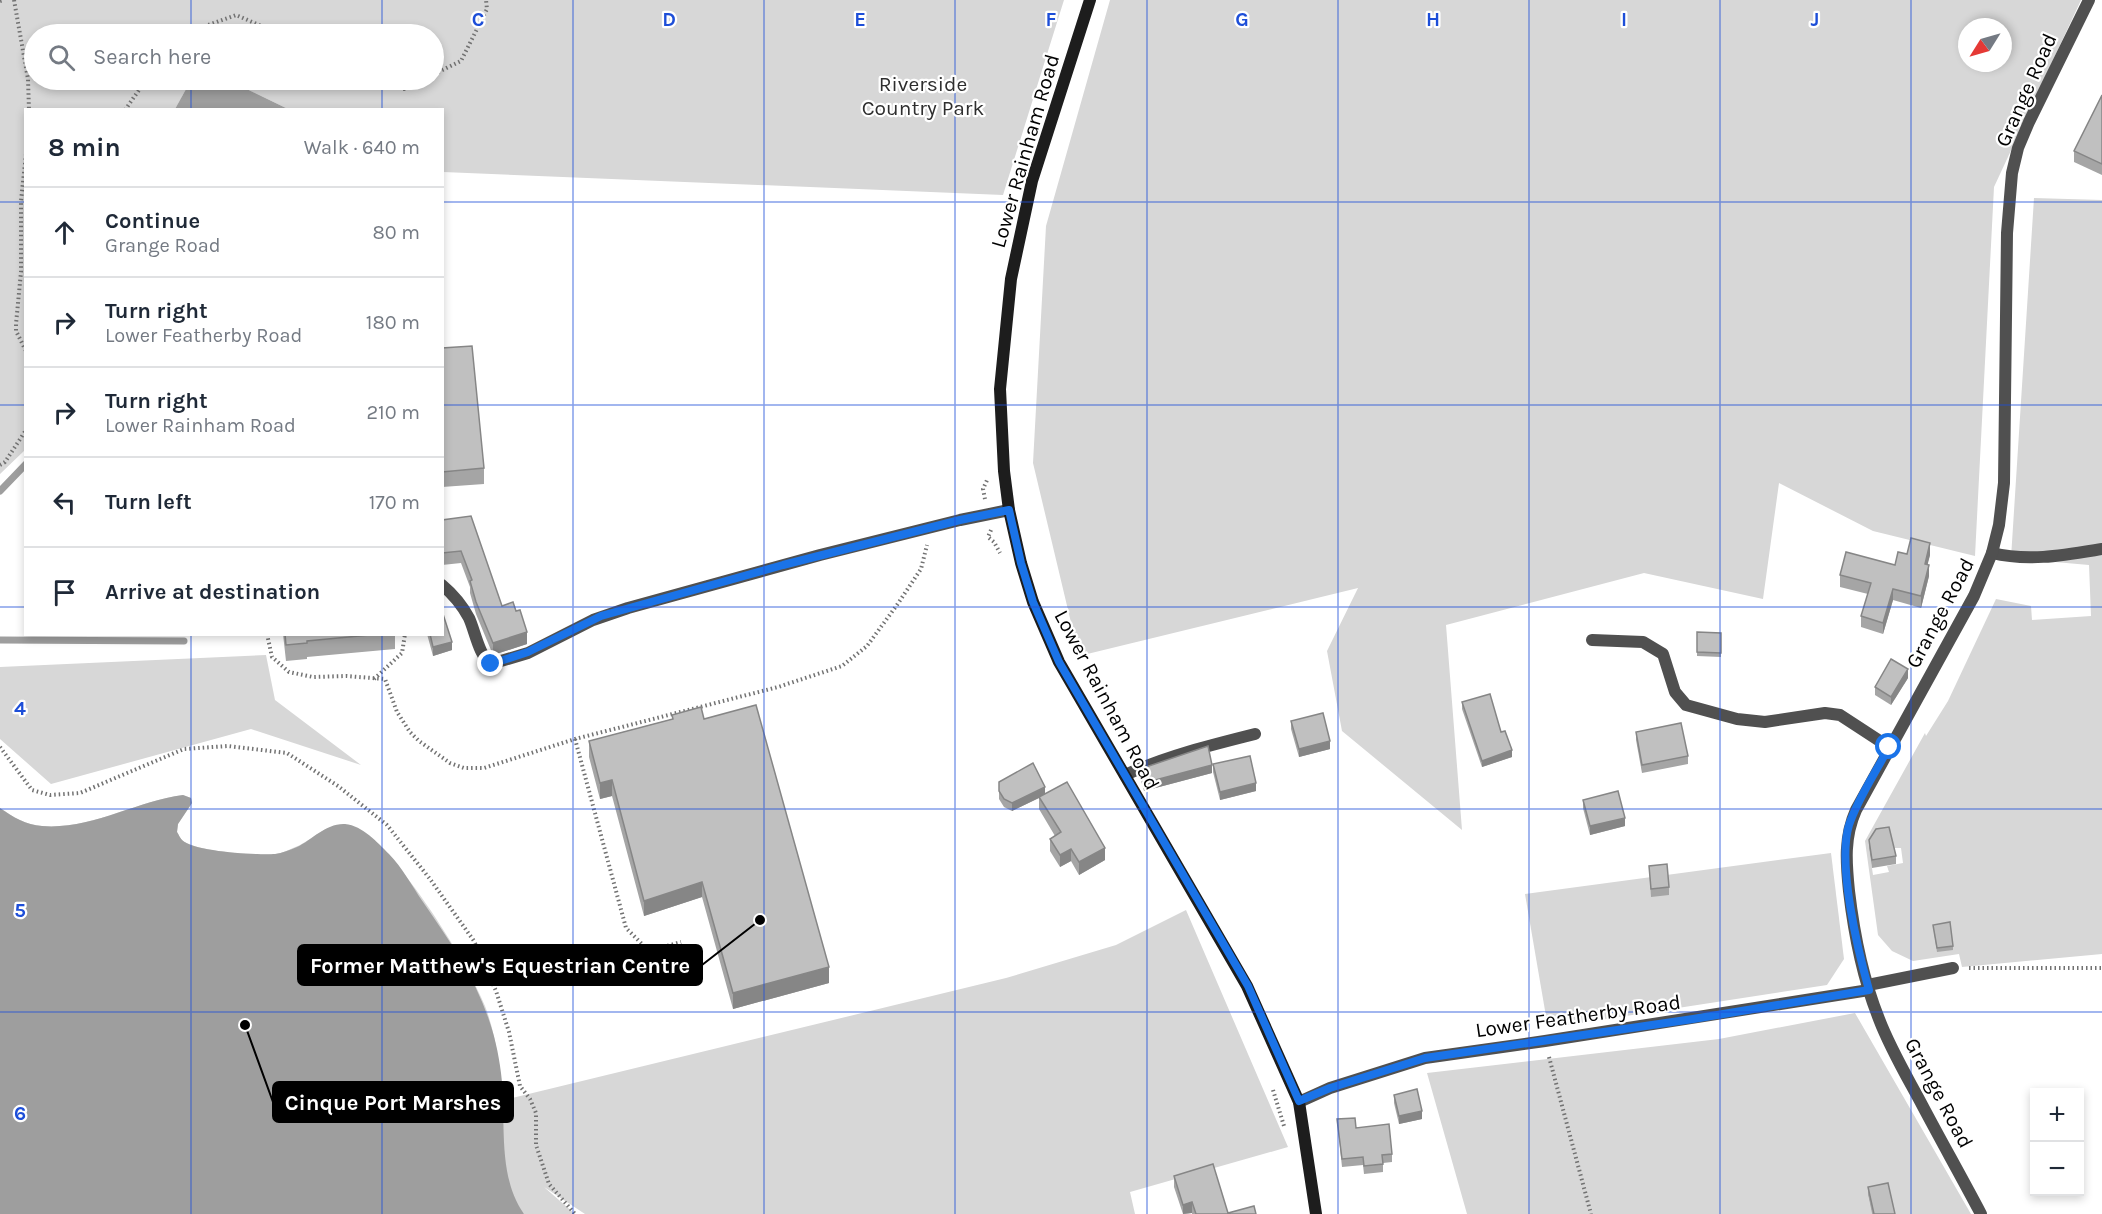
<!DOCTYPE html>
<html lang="en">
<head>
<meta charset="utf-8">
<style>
  body { margin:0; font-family:Karla,sans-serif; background:#f6f6f7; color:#1f2937 }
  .controls { position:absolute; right:18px; bottom:18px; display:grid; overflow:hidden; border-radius:0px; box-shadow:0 3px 9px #0003 }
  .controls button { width:54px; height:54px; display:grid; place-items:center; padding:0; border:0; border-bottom:2px solid #e0e1e3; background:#fff; color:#1f2937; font:30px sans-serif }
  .compass { position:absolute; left:1958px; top:18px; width:54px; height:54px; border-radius:50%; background:#fff; box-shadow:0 3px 9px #0003; rotate:233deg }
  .stop { position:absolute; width:18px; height:18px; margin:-14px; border:4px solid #1a73e8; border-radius:50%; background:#fff }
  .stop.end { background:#1a73e8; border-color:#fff; box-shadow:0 2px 6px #0008 }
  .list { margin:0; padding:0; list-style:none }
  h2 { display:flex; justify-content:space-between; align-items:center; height:78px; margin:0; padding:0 24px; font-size:26px }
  h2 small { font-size:20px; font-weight:400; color:#747a83 }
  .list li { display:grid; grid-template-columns:39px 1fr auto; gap:18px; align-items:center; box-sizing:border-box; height:90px; padding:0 24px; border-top:2px solid #e0e1e3 }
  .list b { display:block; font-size:22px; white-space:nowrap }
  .list p { margin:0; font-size:20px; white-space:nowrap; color:#747a83 }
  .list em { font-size:20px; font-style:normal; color:#747a83 }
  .icon { flex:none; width:33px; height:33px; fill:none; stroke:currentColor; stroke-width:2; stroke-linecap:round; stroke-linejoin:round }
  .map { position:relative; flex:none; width:2102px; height:1214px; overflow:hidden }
  .search { position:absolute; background:#fff; box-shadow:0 3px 9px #0003; left:24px; top:24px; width:420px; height:66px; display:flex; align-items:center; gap:15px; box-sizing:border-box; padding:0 21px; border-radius:33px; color:#747a83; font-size:22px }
  .panel { position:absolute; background:#fff; box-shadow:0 3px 9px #0003; left:24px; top:108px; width:420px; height:528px; border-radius:0px }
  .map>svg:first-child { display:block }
  .green { fill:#d7d7d7; fill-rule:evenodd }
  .water { fill:#9e9e9e }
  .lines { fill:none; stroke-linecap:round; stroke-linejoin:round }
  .stream { stroke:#9e9e9e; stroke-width:7 }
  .path { stroke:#727272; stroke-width:4; stroke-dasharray:1.5 3; stroke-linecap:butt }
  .service { stroke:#505050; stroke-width:12 }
  .minor { stroke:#505050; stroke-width:12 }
  .secondary { stroke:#1d1d1d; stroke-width:12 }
  .wall { fill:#a5a5a5 }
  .shaded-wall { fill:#868686 }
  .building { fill:#c0c0c0; stroke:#868686; stroke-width:1.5 }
  .route { stroke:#1a73e8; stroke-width:8 }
  .grid { fill:none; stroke:#1d4ed8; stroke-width:1.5; stroke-opacity:0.55 }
  .labels { text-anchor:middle; stroke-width:4.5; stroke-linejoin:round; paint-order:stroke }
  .park-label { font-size:21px; fill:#2e2e2e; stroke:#fff }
  .street-label { font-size:21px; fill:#000; stroke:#fff }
  .grid-label { font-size:20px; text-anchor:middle; font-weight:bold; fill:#1d4ed8; stroke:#fff; stroke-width:4.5; stroke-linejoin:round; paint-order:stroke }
  .leader { fill:none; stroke:#000; stroke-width:2 }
  .callout-dot { fill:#000; stroke:#fff; stroke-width:2 }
  .callout { fill:#000; stroke:#000; stroke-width:2 }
  .callout-label { font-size:22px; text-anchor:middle; font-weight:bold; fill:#fff }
</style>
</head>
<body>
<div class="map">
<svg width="2102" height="1214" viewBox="0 0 2102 1214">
  <rect width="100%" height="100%" fill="#fff"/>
  <g class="green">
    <polygon points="0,0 1064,0 1003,195 443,172 442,110 288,109 228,80 434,80 434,34 34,34 34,80 191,80 175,109 26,110 25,450 0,474"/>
    <path d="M1110,0H2081L1994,187L1975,556L1873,531L1779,483L1763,599L1644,573L1446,625L1462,830L1342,731L1327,651L1358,588L1079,656L1033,463L1046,226ZM1967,27H2003V63H1967Z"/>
    <path d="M2034,198L2102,200V954L1962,967L1959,954L1913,961L1892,951L1878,935L1865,841L1925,733L1926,736L1948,701L1996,599L2031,606L2032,620L2091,616L2089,565L2011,558ZM1869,848H1901L1903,863L1887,866L1889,872L1873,875Z"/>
    <polygon points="266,655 275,700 361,765 251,729 51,784 0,739 0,667"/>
    <path d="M183,795L191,798L192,803L178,824L177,832C179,835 180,838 182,840C195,852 258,856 276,854C282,853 288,850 293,848C311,842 326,822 347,825C388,831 470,967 485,1006C497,1037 499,1068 504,1100L1006,978L1116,945L1186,910L1288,1147L1130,1192L1135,1214H585L544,1187L575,1214H524L0,808C13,817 26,825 42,826C91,830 136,801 183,795Z"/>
    <polygon points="1831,853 1844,959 1827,985 1548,1028 1525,894"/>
    <polygon points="1855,1013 1971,1214 1893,1214 1868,1196 1872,1214 1467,1214 1427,1073 1719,1039"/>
  </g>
  <g class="water">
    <polygon points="191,80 228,80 288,109 175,109"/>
    <path d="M183,795L191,798L192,803L178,824L177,832C179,835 180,838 182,840C195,852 256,855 275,854C282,853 290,850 297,847C312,840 326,823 345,824C363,826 377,842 389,854C402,867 412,886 423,902C461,957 493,1005 501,1073C507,1119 496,1174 524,1214H0V808C13,817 26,825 42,826C91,830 136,801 183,795Z"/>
  </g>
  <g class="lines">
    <g class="stream">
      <polyline points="0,491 26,464"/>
      <polyline points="0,640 184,641"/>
    </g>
    <g class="path">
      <polyline points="14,0 28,79 29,110"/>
      <polyline points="0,1 3,0"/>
      <polyline points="183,34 236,15 280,34"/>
      <polyline points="434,74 461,61 487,9 486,0"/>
      <polyline points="383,80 404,89 423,80"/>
      <polyline points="125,110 146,80"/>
      <polyline points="26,154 21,201 21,272 16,324 16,331 26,351"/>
      <polyline points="0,465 5,462 26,430"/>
      <polyline points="985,499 983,489 988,478"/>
      <polyline points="991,530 988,537 994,542 1000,553"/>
      <polyline points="267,634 272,657 289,672 313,677 346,676 385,679 397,712 410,732 419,741 450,763 464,768 484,768 575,739 778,687 842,666 867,646 897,605 921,569 927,545"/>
      <polyline points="374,679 402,653 405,634"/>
      <polyline points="575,739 626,928 649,951 681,942"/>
      <polyline points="0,747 32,790 50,795 80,793 184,749 228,746 287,753 338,786 387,825 430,879 474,941 496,991 509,1032 520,1086 530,1099 536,1113 536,1145 549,1184 575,1214"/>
      <polyline points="1969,968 2102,968"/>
      <polyline points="1549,1057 1591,1214"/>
      <polyline points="1273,1090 1284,1126"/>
    </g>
    <g class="service">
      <path d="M1992,553C2029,562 2065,555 2102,549"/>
      <path d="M442,585C454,595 462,605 469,618C475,631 479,656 491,664L528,653L593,620L628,608L820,555L960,520L1009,510"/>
      <polyline points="1592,640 1643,642 1663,654 1675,692 1686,705 1737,719 1765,722 1825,713 1840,715 1889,747"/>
      <path d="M1125,775C1167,756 1211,745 1255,734"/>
    </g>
    <g class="minor">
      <polyline points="1868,985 1953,968"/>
      <polyline points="1299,1102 1330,1088 1425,1058 1545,1041 1869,990"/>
      <path d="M1981,1214C1961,1176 1940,1139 1920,1101C1906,1075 1890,1048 1879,1019C1863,979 1854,934 1849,891C1846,862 1844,837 1856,810L1974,596L1992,553L1999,525L2004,483L2007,233L2012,173L2018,148L2029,122L2089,0"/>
    </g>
    <polyline class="secondary" points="1090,0 1032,181 1011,279 1000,389 1004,471 1009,510 1021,563 1033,602 1059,662 1247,986 1299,1102 1316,1214"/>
  </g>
  <g class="wall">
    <polygon points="2102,95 2102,175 2074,162 2074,151"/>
    <polygon points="442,348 484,468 484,484 442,487"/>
    <polygon points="442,520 502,606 527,644 493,655 476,614 470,593 470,587 461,563 442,565"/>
    <polygon points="1907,554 1930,555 1927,565 1929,576 1921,608 1893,600 1883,634 1861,627 1861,616 1868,594 1840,587 1840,575 1895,565"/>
    <polygon points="1721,633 1721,657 1697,656 1697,652"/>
    <polygon points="283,634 395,634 395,649 307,657 307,659 286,661"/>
    <polygon points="427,634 442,634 452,650 433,656"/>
    <polygon points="1908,678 1891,705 1875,695 1875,687"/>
    <polygon points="1462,702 1501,732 1512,757 1482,767 1462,709"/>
    <polygon points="672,715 704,719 829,983 733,1009 702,897 644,916 612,796 600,799 589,757 589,741 672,719"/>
    <polygon points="1291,721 1330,749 1299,757 1291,729"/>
    <polygon points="1636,732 1688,756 1688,764 1642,773 1636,740"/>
    <polygon points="1213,764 1256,791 1220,800 1213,772"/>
    <polygon points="1140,769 1212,773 1144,791 1140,777"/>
    <polygon points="999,782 1045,794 1105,860 1079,875 1071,861 1060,867 1050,851 1050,839 1055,836 1039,809 1039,798 1012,811 1004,807 999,799"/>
    <polygon points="1583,800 1625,826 1590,835 1583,808"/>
    <polygon points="1869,840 1896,856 1896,864 1872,868 1869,848"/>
    <polygon points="1649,866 1669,887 1669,895 1651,897"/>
    <polygon points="1933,925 1953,946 1953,950 1937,952"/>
    <polygon points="1394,1095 1422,1119 1399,1124 1394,1103"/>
    <polygon points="1337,1119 1356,1128 1392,1154 1392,1162 1383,1163 1383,1172 1364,1174 1363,1165 1342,1167"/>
    <polygon points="1174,1176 1228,1213 1256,1214 1192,1214 1192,1213 1183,1214 1174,1187"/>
    <polygon points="1868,1187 1895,1214 1872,1214 1868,1195"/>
  </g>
  <g class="shaded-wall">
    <polygon points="1930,543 1930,555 1925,575 1925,564"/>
    <polygon points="1929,565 1929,576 1921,608 1921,596"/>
    <polygon points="1893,589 1893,600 1883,634 1883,623"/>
    <polygon points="527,632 527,644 493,655 493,643"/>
    <polygon points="452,642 452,650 433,656 433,647"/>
    <polygon points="1908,669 1908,678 1891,705 1891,697"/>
    <polygon points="1330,741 1330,749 1299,757 1299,749"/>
    <polygon points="1512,750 1512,757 1482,767 1482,761"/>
    <polygon points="1212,765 1212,773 1144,791 1144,783"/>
    <polygon points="612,780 612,796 600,799 600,783"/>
    <polygon points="1256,783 1256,791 1220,800 1220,792"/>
    <polygon points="1045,787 1045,795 1012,811 1012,803"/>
    <polygon points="1625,818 1625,826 1590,835 1590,826"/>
    <polygon points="1105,848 1105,860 1079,875 1079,862"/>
    <polygon points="1071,849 1071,861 1060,867 1060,855"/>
    <polygon points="702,882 702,897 644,916 644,901"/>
    <polygon points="829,967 829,983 733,1009 733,993"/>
    <polygon points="1422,1111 1422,1119 1399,1124 1399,1116"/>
    <polygon points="1192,1202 1192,1213 1183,1214 1183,1205"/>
  </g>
  <g class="building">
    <polygon points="2102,95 2102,164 2074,151"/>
    <polygon points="472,346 484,468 442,472 442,348"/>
    <polygon points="471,516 502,606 513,602 516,611 520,610 527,632 493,643 476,602 470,581 472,580 461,551 442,553 442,520"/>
    <polygon points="1911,538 1930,543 1925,564 1929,565 1921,596 1893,589 1883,623 1861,616 1871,583 1840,575 1846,552 1895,565 1898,552 1907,554"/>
    <polygon points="442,611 452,642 433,647 430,634 442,634"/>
    <polygon points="1697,632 1721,633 1721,653 1697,652"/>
    <polygon points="285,634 380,634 307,641 307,643 286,645"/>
    <polygon points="1891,659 1908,669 1891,697 1875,687"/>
    <polygon points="1490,694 1501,732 1505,731 1512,750 1482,761 1462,702"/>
    <polygon points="756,705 829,967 733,993 702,882 644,901 612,780 600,783 589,741 673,719 672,715 701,707 704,719"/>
    <polygon points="1323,713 1330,741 1299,749 1291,721"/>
    <polygon points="1681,723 1688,756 1642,765 1636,732"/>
    <polygon points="1208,746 1212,765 1144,783 1140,769"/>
    <polygon points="1250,756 1256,783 1220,792 1213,764"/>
    <polygon points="1033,763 1045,787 1012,803 1004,799 999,791 999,782"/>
    <polygon points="1067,782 1105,848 1079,862 1071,849 1060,855 1050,839 1061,832 1039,797"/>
    <polygon points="1618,791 1625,818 1590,826 1583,800"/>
    <polygon points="1889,827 1896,856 1872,860 1869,840 1876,829"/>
    <polygon points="1667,864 1669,887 1651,889 1649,866"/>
    <polygon points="1950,922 1953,946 1937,948 1933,925"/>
    <polygon points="1417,1089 1422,1111 1399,1116 1394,1095"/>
    <polygon points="1355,1118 1356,1128 1389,1124 1392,1154 1382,1155 1383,1164 1364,1166 1363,1157 1342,1159 1337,1119"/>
    <polygon points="1213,1164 1228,1213 1254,1206 1256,1214 1196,1214 1192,1202 1183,1205 1174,1176"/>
    <polygon points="1888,1183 1895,1214 1874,1214 1868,1187"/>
  </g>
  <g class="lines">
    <path class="route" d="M491,664L528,652L601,616L783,565L960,520L1009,510L1021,563L1033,602L1059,662L1248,986L1299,1101L1330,1088L1425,1058L1693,1019L1869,990C1858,951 1837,864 1849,825C1858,798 1876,772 1889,747"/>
  </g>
  <path class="grid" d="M191,0V34M382,0V34M573,0V1214M764,0V1214M955,0V1214M1147,0V1214M1338,0V1214M1529,0V1214M1720,0V1214M1911,0V1214M191,80V110M382,80V110M0,202H26M442,202H2102M0,405H26M442,405H2102M0,607H26M442,607H2102M191,634V1214M382,634V1214M0,809H2102M0,1012H2102"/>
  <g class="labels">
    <g class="park-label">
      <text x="923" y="91">Riverside<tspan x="923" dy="24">Country Park</tspan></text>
    </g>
    <g class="street-label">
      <text transform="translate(2026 90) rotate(-66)" y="7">Grange Road</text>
      <text transform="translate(1025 151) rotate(-74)" y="7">Lower Rainham Road</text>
      <text transform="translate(1940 613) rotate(-62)" y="7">Grange Road</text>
      <text transform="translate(1107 700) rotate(62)" y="7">Lower Rainham Road</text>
      <text transform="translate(1578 1016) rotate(-8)" y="7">Lower Featherby Road</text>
      <text transform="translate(1939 1093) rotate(62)" y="7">Grange Road</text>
    </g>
  </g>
  <g class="grid-label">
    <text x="478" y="26">C</text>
    <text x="669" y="26">D</text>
    <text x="860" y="26">E</text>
    <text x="1051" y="26">F</text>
    <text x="1242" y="26">G</text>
    <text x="1433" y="26">H</text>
    <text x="1624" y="26">I</text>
    <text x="1815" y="26">J</text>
    <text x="20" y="715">4</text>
    <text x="20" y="917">5</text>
    <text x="20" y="1120">6</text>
  </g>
  <path class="leader" d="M760 920L702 965M245 1025L273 1102"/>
  <g class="callout-dot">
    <circle cx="760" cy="920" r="6"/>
    <circle cx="245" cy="1025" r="6"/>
  </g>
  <g class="callout">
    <rect x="298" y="945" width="404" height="40" rx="6"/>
    <rect x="273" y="1082" width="240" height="40" rx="6"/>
  </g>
  <g class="callout-label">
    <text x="500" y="973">Former Matthew's Equestrian Centre</text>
    <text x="393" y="1110">Cinque Port Marshes</text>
  </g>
</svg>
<div class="controls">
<button>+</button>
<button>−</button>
</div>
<svg class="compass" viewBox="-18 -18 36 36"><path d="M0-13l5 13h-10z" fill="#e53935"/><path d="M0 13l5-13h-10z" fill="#747a83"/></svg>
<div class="stop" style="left:1889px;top:747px"></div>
<div class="stop end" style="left:491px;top:664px"></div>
<div class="search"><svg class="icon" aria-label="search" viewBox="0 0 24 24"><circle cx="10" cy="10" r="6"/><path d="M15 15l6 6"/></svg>Search here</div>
<section class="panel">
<h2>8 min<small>Walk · 640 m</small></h2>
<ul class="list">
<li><svg class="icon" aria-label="ahead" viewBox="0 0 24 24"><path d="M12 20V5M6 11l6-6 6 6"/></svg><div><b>Continue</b><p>Grange Road</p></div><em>80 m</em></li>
<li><svg class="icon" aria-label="right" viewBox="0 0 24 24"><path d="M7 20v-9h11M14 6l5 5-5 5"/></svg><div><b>Turn right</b><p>Lower Featherby Road</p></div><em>180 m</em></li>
<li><svg class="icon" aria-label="right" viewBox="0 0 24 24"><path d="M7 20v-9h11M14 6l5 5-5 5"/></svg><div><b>Turn right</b><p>Lower Rainham Road</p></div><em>210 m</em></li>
<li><svg class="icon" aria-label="left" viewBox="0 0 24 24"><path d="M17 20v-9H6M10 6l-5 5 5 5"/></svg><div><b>Turn left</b></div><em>170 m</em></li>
<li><svg class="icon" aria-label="arrive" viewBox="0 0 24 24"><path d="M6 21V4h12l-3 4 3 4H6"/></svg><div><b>Arrive at destination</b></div></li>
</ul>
</section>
</div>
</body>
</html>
